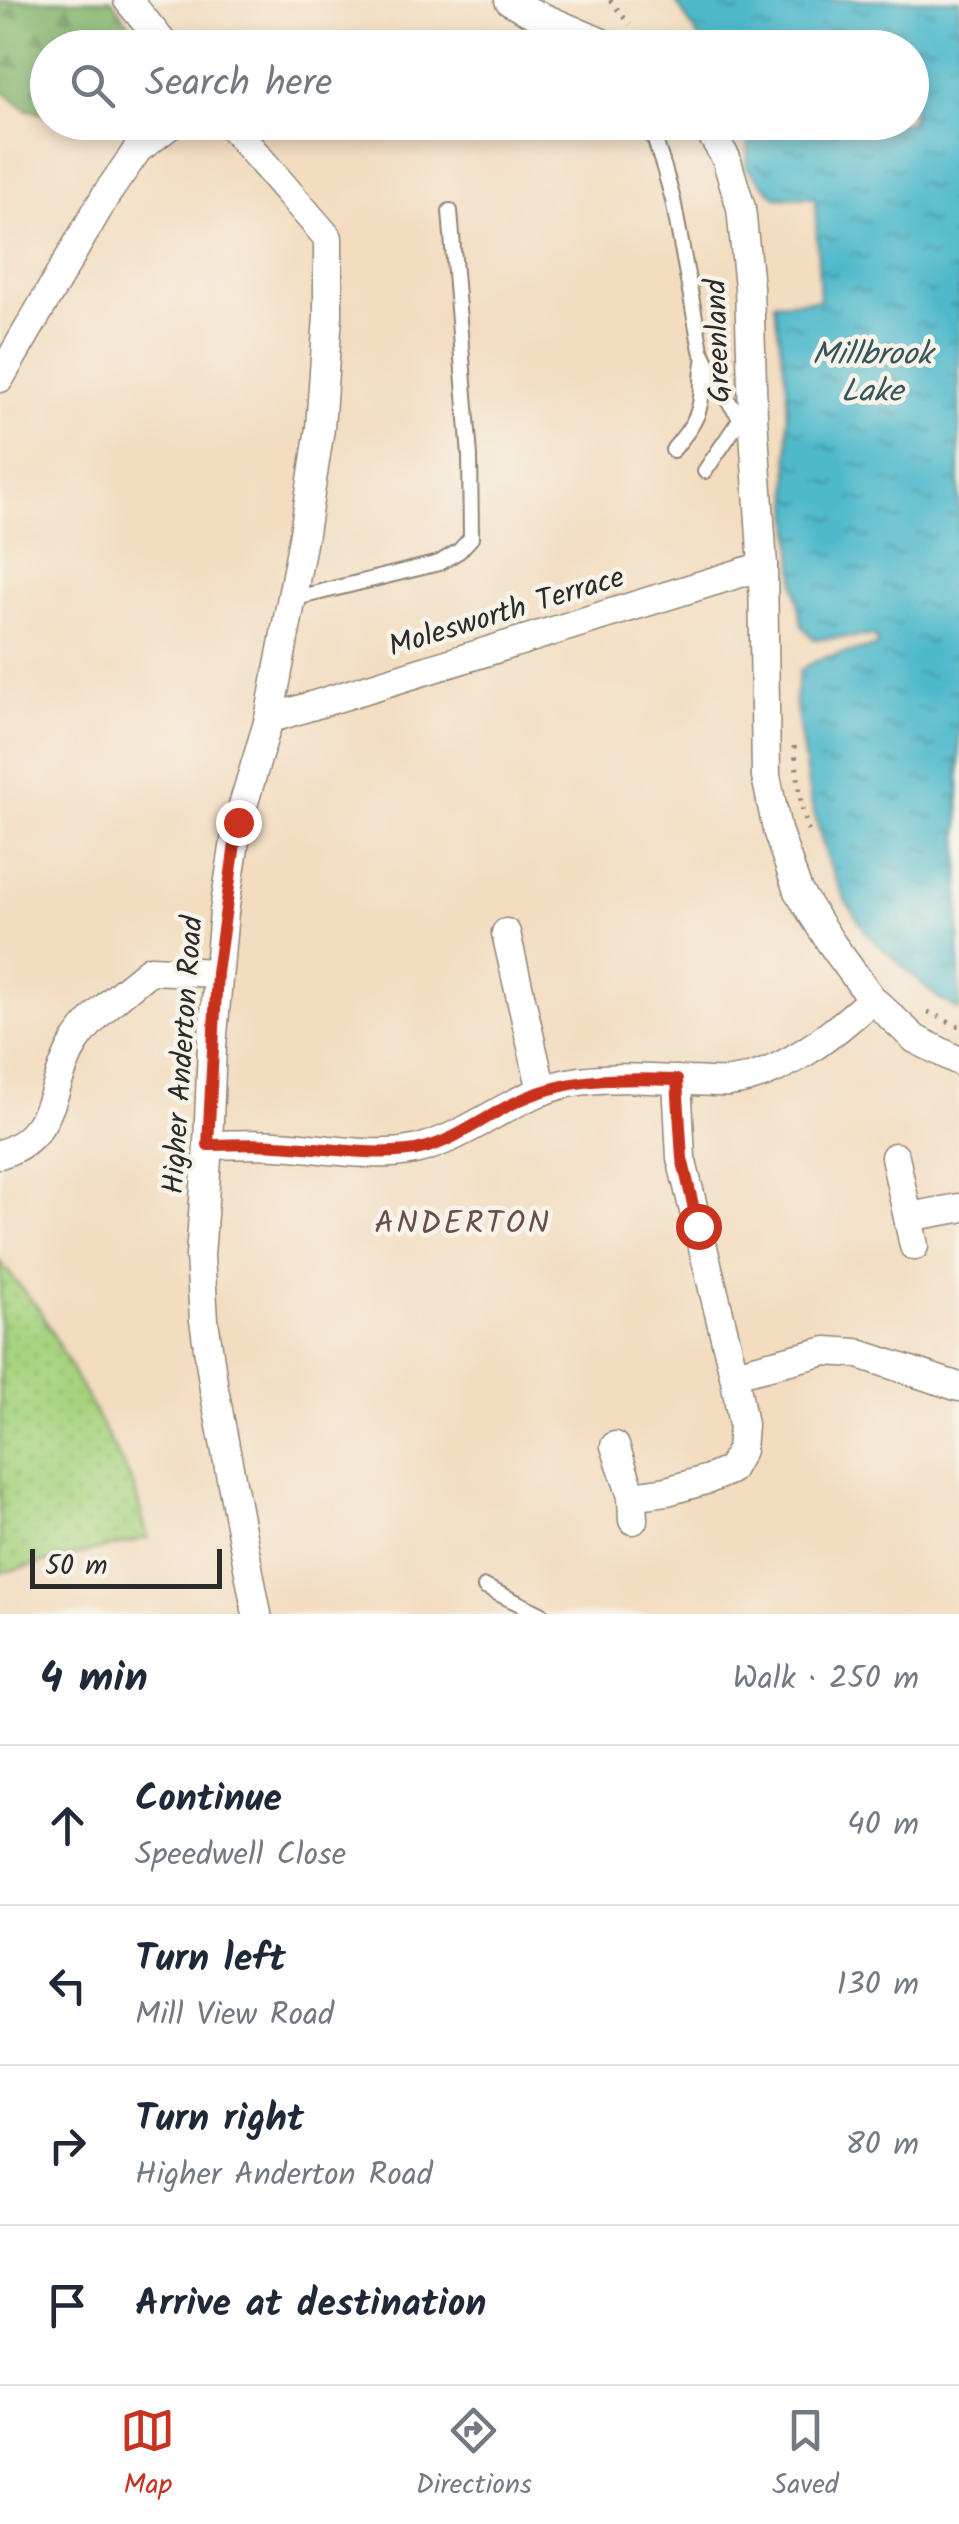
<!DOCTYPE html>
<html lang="en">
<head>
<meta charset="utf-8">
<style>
  body { margin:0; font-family:Kalam,sans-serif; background:#f6f6f7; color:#1f2937 }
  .scale { position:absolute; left:30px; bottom:25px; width:192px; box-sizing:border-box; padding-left:10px; border:5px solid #2b2b2b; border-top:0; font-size:28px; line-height:35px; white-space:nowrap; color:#2b2b2b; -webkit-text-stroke:8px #f7f3e8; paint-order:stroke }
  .stop { position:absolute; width:30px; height:30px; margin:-22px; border:8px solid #c8321e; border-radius:50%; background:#fff }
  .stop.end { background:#c8321e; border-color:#fff; box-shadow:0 2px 10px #0008 }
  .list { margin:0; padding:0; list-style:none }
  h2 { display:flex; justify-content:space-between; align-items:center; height:130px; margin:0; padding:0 40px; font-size:42px }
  h2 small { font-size:32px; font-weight:400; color:#747a83 }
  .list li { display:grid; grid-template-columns:65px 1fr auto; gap:30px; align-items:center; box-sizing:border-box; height:160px; padding:0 40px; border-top:2px solid #e0e1e3 }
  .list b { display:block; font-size:38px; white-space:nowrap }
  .list p { margin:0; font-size:32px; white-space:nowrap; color:#747a83 }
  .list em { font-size:32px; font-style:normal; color:#747a83 }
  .icon { flex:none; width:55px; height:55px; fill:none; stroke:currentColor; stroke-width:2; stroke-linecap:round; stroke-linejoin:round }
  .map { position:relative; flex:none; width:959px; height:1614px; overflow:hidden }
  .search { position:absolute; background:#fff; box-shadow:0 5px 15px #0003; left:30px; right:30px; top:30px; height:110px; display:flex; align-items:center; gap:25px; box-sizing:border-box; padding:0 35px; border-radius:55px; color:#747a83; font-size:38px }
  .sheet { height:770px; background:#fff }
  nav { display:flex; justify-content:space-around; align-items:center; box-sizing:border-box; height:140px; border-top:2px solid #e0e1e3; background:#fff; font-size:28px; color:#747a83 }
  nav a { display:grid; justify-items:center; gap:5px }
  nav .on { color:#c8321e }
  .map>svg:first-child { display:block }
  .grass { fill:url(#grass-dots); stroke:#698056; stroke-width:2.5 }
  .forest { fill:url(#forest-firs); stroke:#58704c; stroke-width:2.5 }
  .water { fill:url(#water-ripples); stroke:#3d727c; stroke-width:2.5 }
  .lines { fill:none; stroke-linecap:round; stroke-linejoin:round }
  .service-casing { stroke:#8f8475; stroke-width:18 }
  .minor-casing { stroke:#8f8475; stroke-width:31 }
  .path { stroke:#8f8475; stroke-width:5; stroke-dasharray:2.5 8; stroke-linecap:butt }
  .service { stroke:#fff; stroke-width:14 }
  .minor { stroke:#fff; stroke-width:28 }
  .route { stroke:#c8321e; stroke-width:12 }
  .labels { text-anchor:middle; stroke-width:9; stroke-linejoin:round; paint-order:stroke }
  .street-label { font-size:30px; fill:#2b2b2b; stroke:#f7f3e8 }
  .water-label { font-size:32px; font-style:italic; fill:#36565b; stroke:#f7f3e8 }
  .neighbourhood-label { font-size:32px; letter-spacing:2.5px; fill:#684f4d; stroke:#f7f3e8 }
</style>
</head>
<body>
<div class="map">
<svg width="959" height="1614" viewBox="0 0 959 1614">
  <defs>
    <pattern id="grass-dots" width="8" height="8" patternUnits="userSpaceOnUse" patternTransform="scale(2.5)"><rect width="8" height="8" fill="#a7d480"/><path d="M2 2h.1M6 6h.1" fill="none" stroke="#90b66f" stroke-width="1.8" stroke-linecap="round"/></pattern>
    <pattern id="forest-firs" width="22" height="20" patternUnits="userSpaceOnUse" patternTransform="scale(2.5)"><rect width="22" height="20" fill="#85b66e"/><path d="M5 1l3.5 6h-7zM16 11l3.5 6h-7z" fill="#6d945b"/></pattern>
    <pattern id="water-ripples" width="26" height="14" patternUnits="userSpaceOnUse" patternTransform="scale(2.5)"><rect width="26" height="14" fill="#4fb9cc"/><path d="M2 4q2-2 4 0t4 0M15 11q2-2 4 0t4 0" fill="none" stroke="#4297a6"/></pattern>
  </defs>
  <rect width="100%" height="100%" fill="#f7f3e8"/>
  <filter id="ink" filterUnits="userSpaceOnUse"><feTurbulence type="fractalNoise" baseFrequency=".01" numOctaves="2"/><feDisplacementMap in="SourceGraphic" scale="20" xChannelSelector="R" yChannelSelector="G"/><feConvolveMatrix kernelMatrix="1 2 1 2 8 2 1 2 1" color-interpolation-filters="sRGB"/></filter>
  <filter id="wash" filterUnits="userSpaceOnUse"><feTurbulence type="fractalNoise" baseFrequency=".0048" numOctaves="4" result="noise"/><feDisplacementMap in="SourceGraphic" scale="40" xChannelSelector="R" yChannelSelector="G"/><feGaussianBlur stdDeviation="2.25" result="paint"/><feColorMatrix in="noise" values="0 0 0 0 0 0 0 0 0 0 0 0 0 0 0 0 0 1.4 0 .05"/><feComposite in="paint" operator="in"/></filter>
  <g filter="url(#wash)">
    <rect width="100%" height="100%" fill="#f3dcbf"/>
    <polygon class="grass" points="0,1262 41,1312 133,1484 148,1538 0,1573"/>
    <polygon class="forest" points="0,0 112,0 146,47 48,48 47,114 26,109 0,89"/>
    <polygon class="water" points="675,0 959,0 959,1010 938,998 868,935 847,903 829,865 810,798 795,699 800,670 822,658 878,646 875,636 814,639 802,626 795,584 789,483 787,385 774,303 820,300 815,198 776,197 746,167 749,142 762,136 764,125 759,123 912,122 912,48 704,47"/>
  </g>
  <g filter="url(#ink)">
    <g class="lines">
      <defs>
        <g id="service">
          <polyline points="640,122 655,140 664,168 673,200 701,350 722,393 741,418 753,417"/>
          <path d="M673,450C683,437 695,424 699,408C704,391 700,375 705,359"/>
          <polyline points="705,471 741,418"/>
          <polyline points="292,599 439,563 459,551 471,538 470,456 450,211"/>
          <polyline points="485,1587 541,1614"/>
        </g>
        <g id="minor">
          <polyline points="128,0 167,48"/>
          <polyline points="509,0 528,11 614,48"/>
          <polyline points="228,122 328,238 328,316 320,428 304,533 269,719 238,822 224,912 212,1046 208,1145 200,1256 204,1320 214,1389 257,1614"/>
          <polyline points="704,122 726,158 741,208 749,287 753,417 763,566 766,776 777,830 798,891 831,943 872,999 915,1039 959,1061"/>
          <polyline points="0,378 106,195 138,149 174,122"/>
          <polyline points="269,719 763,566"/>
          <polyline points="506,933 542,1091"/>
          <path d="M208,1145C231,1145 254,1143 277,1145C320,1147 373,1159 414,1150C470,1137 512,1095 568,1083C608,1075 650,1079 690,1081C703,1081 716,1083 729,1082C781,1077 835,1033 872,999"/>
          <path d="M0,1154C58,1136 49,1083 76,1041C96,1012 123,992 150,970L217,973"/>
          <polyline points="895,1157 914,1246"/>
          <polyline points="908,1217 959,1208"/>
          <polyline points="734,1374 826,1351 856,1353 959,1387"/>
          <polyline points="615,1446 632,1496 633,1520"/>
          <polyline points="632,1496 667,1491 709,1479 730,1470 741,1450 743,1425 734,1374 681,1158 677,1080"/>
        </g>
      </defs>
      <use href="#service" class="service-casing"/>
      <use href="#minor" class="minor-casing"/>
      <g class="path">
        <polyline points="610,0 630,25"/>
        <polyline points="637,34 649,48"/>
        <polyline points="794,746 802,809 809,834"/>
        <polyline points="928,1012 959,1026"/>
      </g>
      <use href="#service" class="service"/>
      <use href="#minor" class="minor"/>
    </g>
  </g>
  <g class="lines" filter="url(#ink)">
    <path class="route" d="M238,822L217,973L208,1145C231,1145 255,1143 277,1145C321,1147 364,1156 408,1151C447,1147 478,1121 512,1104C565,1077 619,1078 677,1080L682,1158L698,1226"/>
  </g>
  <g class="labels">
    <g class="street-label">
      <text transform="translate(717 341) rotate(-92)" y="10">Greenland</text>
      <text transform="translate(506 611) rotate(-17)" y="10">Molesworth Terrace</text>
      <text transform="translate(182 1055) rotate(-86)" y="10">Higher Anderton Road</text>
    </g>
    <g class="water-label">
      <text x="872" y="364">Millbrook<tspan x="872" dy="37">Lake</tspan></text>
    </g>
    <g class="neighbourhood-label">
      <text x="463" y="1233">ANDERTON</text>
    </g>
  </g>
</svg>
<div class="scale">50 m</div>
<div class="stop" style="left:698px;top:1226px"></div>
<div class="stop end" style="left:238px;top:822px"></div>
<div class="search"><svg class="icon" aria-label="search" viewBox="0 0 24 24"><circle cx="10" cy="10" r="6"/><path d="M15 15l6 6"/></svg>Search here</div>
</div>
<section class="sheet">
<h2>4 min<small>Walk · 250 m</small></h2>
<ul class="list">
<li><svg class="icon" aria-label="ahead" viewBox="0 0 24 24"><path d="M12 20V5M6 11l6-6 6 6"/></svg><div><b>Continue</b><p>Speedwell Close</p></div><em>40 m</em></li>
<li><svg class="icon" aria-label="left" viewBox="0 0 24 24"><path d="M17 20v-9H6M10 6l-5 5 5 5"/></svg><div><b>Turn left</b><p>Mill View Road</p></div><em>130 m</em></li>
<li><svg class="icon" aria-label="right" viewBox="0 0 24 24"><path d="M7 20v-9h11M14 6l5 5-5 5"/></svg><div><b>Turn right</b><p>Higher Anderton Road</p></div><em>80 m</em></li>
<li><svg class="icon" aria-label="arrive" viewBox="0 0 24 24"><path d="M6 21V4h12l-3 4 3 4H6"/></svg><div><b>Arrive at destination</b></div></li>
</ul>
</section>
<nav>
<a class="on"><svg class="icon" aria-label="map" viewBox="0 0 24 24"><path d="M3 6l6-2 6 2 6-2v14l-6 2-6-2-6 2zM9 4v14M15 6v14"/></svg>Map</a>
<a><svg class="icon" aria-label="directions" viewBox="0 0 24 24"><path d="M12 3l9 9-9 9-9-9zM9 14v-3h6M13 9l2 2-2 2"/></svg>Directions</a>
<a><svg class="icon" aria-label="saved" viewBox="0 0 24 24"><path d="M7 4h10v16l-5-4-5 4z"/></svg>Saved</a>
</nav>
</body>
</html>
